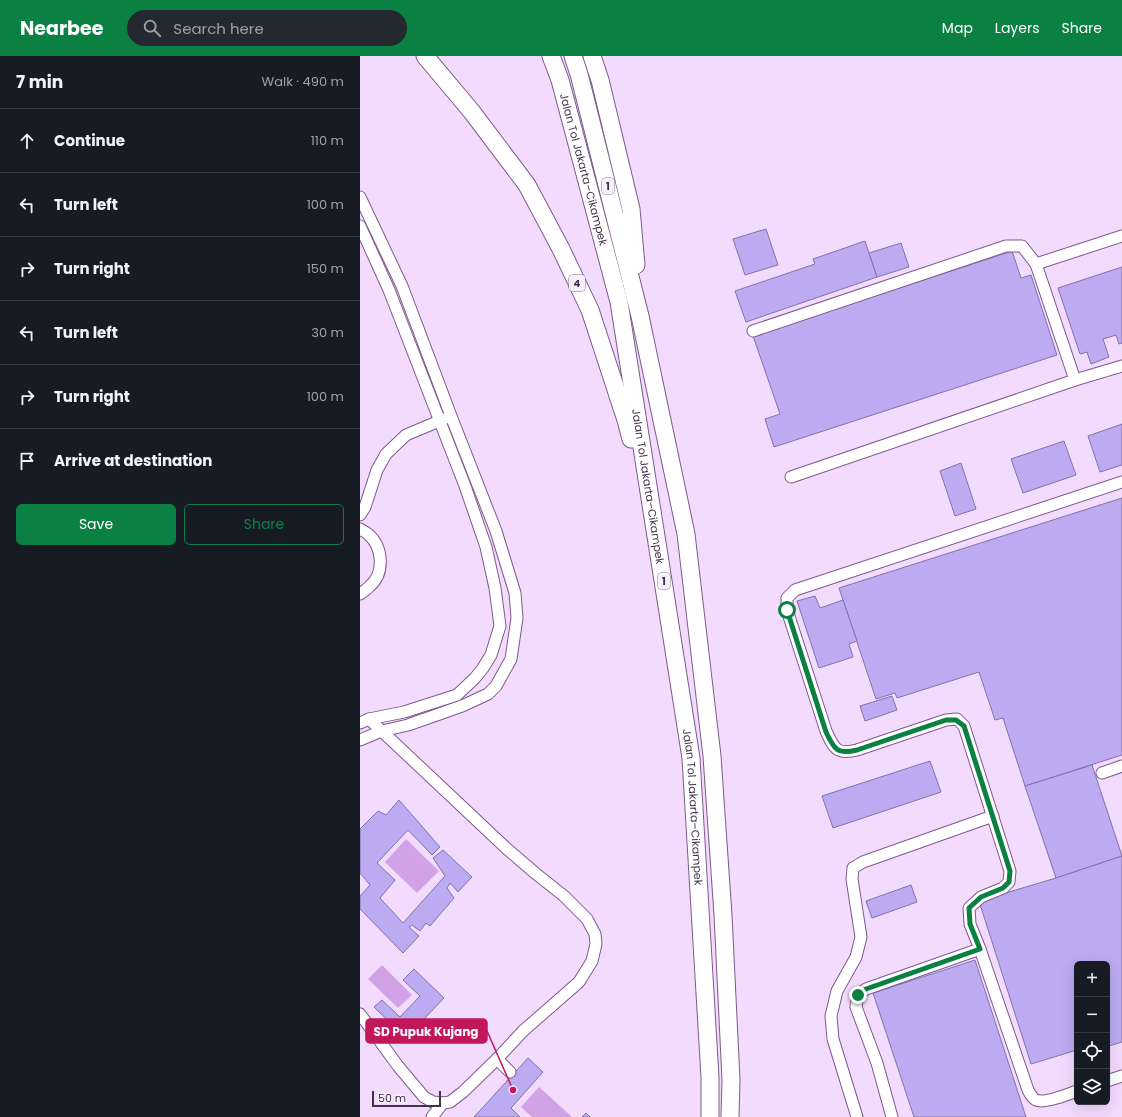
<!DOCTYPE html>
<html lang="en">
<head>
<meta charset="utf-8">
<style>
  body { margin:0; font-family:Poppins,sans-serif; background:#242831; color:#f1f3f6 }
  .controls { position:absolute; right:12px; bottom:12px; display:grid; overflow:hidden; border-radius:6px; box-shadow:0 4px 16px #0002 }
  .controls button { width:36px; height:36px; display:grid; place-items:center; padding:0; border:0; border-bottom:1px solid #363941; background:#171b24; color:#f1f3f6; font:20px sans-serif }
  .scale { position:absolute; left:12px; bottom:10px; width:69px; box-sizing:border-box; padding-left:4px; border:2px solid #423249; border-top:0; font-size:11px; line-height:14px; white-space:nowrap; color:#423249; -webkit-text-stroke:3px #f7effb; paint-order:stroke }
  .stop { position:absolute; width:12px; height:12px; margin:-9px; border:3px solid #0b8043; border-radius:50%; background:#fff }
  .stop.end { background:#0b8043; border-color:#fff; box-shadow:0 1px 4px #0008 }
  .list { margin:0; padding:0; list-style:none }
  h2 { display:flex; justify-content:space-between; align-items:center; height:52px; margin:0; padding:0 16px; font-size:17px }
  h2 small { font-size:13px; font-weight:400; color:#9ea1a6 }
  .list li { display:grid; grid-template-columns:26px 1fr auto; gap:12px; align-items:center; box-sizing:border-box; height:64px; padding:0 16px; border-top:1px solid #363941 }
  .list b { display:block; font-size:15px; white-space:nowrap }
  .list em { font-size:13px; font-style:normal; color:#9ea1a6 }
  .actions { display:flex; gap:8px; padding:12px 16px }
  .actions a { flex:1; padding:9px 0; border:1px solid #0b8043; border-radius:6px; text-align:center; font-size:14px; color:#0b8043 }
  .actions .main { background:#0b8043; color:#fff }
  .icon { flex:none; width:22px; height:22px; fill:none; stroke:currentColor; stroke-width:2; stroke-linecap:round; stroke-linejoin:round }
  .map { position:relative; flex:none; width:762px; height:1061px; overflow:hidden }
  header { display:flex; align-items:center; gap:24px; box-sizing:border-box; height:56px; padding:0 20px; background:#0b8043; color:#fff }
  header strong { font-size:19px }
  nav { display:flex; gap:22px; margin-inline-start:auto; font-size:14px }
  .search { width:280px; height:36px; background:#242831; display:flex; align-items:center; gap:10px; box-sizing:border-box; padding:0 14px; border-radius:22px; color:#9ea1a6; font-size:15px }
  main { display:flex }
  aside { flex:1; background:#171b24 }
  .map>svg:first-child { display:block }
  .green { fill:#d1a2e5 }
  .building { fill:#bcabf0; stroke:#8272ae }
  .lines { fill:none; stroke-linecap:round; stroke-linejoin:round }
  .minor-casing { stroke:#7e598d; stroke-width:13 }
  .highway-casing { stroke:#7e598d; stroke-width:19 }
  .minor { stroke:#fff; stroke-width:11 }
  .highway { stroke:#fff; stroke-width:17 }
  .route { stroke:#0b8043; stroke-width:5 }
  .labels { text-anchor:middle; stroke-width:3; stroke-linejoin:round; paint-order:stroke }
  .shield { fill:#f7effb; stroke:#786b7e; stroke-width:1 }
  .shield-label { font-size:10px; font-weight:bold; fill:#423249 }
  .street-label { font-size:11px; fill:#423249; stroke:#f7effb }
  .leader { fill:none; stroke:#c2185b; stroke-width:1.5 }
  .callout-dot { fill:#c2185b; stroke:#f7effb; stroke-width:1.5 }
  .callout { fill:#c2185b; stroke:#c2185b; stroke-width:1.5 }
  .callout-label { font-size:12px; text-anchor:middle; font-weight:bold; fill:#fff }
</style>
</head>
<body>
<header>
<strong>Nearbee</strong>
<div class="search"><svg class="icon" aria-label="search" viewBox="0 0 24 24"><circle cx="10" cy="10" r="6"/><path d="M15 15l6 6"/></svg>Search here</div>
<nav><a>Map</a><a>Layers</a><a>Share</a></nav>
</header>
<main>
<aside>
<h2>7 min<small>Walk · 490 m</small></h2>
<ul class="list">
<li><svg class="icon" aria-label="ahead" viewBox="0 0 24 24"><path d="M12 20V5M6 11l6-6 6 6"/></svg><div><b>Continue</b></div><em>110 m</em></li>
<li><svg class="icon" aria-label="left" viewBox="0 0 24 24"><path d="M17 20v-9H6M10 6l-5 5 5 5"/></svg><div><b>Turn left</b></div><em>100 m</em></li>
<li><svg class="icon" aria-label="right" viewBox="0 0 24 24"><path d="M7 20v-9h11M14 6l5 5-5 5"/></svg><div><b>Turn right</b></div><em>150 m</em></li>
<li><svg class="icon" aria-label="left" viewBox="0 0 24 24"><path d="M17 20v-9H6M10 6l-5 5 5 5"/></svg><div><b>Turn left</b></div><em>30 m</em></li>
<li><svg class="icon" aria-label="right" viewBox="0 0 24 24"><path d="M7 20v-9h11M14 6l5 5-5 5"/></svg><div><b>Turn right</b></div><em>100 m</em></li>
<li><svg class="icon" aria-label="arrive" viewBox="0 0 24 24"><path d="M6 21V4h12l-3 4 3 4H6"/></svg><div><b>Arrive at destination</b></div></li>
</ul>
<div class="actions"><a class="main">Save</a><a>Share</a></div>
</aside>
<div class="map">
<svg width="762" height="1061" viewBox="0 0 762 1061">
  <rect width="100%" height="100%" fill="#f3dbfe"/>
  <g class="green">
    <polygon points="46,783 79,815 57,837 25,806"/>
    <polygon points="22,909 52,939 38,952 8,923"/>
    <polygon points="179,1031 211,1060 211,1061 172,1061 161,1051"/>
  </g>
  <g class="building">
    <polygon points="406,173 418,209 385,219 373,183"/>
    <polygon points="505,185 517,221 386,266 375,235 455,208 453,203"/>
    <polygon points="541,187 549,211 517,221 509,197"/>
    <polygon points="652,195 661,222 671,219 697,299 414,391 405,363 420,358 393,280"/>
    <polygon points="762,211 762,287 759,288 756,279 743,283 749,301 731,308 727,296 720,298 698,232"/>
    <polygon points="762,368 762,409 740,416 728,380"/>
    <polygon points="704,385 716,419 663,437 651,403"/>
    <polygon points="601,407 616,453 595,460 580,415"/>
    <polygon points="762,442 762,699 665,730 643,662 635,664 619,616 537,642 535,637 516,643 479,532"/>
    <polygon points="455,540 460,552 483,544 497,585 489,588 493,601 459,612 437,545"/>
    <polygon points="532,640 537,654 505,665 500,650"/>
    <polygon points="570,705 581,736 473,772 462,740"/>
    <polygon points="732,709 762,800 696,822 665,730"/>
    <polygon points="39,744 80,791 72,799 48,774 17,807 35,824 20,842 43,867 85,820 73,802 83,794 112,821 98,836 90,827 87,832 94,842 70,870 66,867 60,875 52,869 49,871 59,880 43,897 0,853 0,840 10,829 0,817 0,773 18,755 26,759"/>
    <polygon points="762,800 762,986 749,990 747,984 747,908 717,908 717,994 671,1008 619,845 696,822"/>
    <polygon points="551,829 557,846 512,862 506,845"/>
    <polygon points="615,904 666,1061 554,1061 513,937"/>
    <polygon points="54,913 84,942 46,982 14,951 22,944 40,961 60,940 43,924"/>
    <polygon points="168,1002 183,1016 151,1052 160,1061 114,1061"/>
    <polygon points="226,1057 230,1061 222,1061"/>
  </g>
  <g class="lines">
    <defs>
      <g id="minor">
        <polyline points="0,141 42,230 91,360 136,475 155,537 157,562 151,603 136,630 128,638 102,650 48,669 22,675 0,684"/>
        <polyline points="0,170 29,234 105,430 126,491 135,532 140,570 131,599 123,612 115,622 97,639 44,656 9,663 0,667"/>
        <polyline points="676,208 762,180"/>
        <polyline points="393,275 646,190 662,190 676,208 715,324"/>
        <polyline points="431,421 715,324 762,310"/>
        <polyline points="0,459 5,451 17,414 26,398 46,379 84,363"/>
        <path d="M0,473C3,475 6,476 8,478C23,491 25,517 10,530C7,533 3,536 0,538"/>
        <polyline points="742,717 762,710"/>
        <path d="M620,893L668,1034C670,1038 672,1042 676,1044C685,1048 708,1038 717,1035"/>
        <polyline points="0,958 38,1010 64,1041 73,1046 83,1047 90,1046 103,1036 137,1003 163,975 219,926 232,905 236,888 235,878 227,863 204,840 175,817 146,792 9,663"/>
        <polyline points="137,1003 150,1016"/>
        <polyline points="747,1025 762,1020"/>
        <polyline points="72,1061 83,1047"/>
        <polyline points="497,1061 473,983 471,960 477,935 496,901 501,881 492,823 493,812 503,806 633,760"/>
        <path d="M532,1061L517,1007L496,951L498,939L506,933L620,893L610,868L609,852L621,841L643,832L649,826L650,815L604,670L597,663L586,664L497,694C477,699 474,693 466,675L427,554V542L435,534L762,426"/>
      </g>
      <g id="highway">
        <polyline points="65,0 112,56 167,129 201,193 230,254 266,364 271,383"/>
        <path id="s1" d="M191,0L200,24L259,246L331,702L350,1021V1061"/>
        <polyline points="213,0 219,18 280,260 326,478 352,700 363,859 371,1024 370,1061"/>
        <polyline points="232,0 240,24 271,153 276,209"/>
      </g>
    </defs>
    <use href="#minor" class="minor-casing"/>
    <use href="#highway" class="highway-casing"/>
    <use href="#minor" class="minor"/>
    <use href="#highway" class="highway"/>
  </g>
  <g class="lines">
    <path class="route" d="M427,554L466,676C474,693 477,699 497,694L586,664H596L604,670L650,815L649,826L643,832L621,841L609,852L610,868L620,893L506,933L498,939"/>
  </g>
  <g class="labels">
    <g class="shield">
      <rect x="242" y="122" width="12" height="16" rx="3"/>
      <rect x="209" y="219" width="16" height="16" rx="3"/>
      <rect x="298" y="517" width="12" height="16" rx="3"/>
    </g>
    <g class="shield-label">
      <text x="248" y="134">1</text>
      <text x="217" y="231">4</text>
      <text x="304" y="529">1</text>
    </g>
    <g class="street-label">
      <text dy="4" stroke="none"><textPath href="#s1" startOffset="118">Jalan Tol Jakarta–Cikampek</textPath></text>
      <text dy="4" stroke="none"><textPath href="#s1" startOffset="442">Jalan Tol Jakarta–Cikampek</textPath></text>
      <text dy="4" stroke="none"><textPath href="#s1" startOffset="766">Jalan Tol Jakarta–Cikampek</textPath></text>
    </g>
  </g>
  <path class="leader" d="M153 1034L127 975"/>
  <circle class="callout-dot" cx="153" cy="1034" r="4"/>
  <rect class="callout" x="6" y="963" width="121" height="24" rx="4"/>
  <g class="callout-label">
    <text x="66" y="980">SD Pupuk Kujang</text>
  </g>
</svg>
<div class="controls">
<button>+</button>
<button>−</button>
<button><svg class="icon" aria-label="locate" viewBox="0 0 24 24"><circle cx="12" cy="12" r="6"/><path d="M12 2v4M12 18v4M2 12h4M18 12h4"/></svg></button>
<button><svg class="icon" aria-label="layers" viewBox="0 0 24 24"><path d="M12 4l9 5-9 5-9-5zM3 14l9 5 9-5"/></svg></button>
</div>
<div class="scale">50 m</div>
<div class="stop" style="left:427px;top:554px"></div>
<div class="stop end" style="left:498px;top:939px"></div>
</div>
</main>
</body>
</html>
